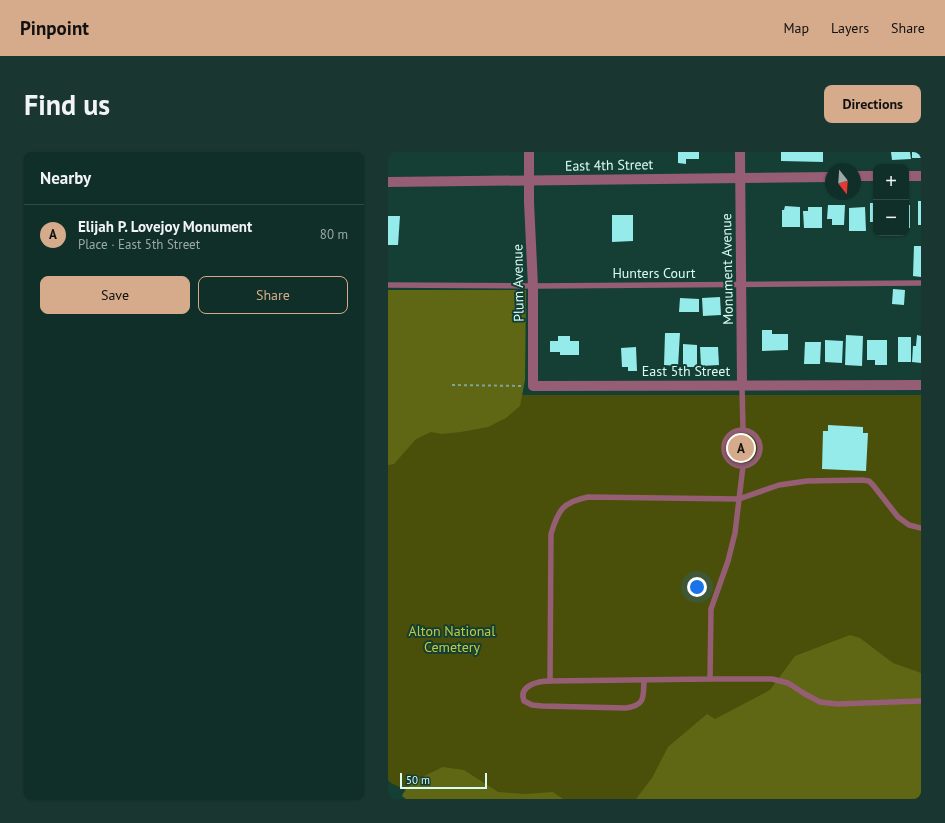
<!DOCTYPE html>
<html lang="en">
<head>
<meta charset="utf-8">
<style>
  body { margin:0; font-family:"PT Sans",sans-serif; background:#193730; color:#f1f3f6 }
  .controls { position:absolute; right:12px; top:12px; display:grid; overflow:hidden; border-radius:8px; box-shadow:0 1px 3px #0004 }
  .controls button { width:36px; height:36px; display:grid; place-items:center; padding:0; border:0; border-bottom:1px solid #304a45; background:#102f28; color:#f1f3f6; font:20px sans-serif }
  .compass { position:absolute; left:437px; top:12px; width:36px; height:36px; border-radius:50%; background:#102f28; box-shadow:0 1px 3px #0004; rotate:163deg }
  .scale { position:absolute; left:12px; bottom:10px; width:87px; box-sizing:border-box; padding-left:4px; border:2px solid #d7fcf1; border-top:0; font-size:11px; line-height:14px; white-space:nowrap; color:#d7fcf1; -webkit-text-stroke:3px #153f35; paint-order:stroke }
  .you { position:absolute; left:309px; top:435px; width:14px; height:14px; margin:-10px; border:3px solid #fff; border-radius:50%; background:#1a73e8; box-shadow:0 0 0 6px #1a73e833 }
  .badge { display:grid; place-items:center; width:26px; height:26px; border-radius:50%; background:#d6ab8b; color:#111; font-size:13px; font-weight:700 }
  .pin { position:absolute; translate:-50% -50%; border:2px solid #fff; box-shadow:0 1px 4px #0006 }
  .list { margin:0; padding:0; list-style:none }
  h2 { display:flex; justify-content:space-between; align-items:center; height:52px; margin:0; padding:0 16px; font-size:17px }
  h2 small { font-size:13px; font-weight:400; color:#9ca9a8 }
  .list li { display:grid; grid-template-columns:26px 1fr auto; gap:12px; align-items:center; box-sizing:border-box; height:60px; padding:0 16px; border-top:1px solid #304a45 }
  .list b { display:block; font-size:15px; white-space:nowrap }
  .list p { margin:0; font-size:13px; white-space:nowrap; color:#9ca9a8 }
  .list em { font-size:13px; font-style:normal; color:#9ca9a8 }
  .actions { display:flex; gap:8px; padding:12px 16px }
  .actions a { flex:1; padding:9px 0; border:1px solid #d6ab8b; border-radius:8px; text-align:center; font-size:14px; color:#d6ab8b }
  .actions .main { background:#d6ab8b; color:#111 }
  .map { position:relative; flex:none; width:533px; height:647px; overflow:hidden; border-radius:8px }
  header { display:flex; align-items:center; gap:24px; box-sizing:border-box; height:56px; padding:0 20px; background:#d6ab8b; color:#111 }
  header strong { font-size:19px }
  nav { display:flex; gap:22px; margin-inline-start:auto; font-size:14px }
  .intro { display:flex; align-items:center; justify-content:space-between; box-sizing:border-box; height:96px; padding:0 24px }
  h1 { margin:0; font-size:28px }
  .button { padding:10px 18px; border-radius:8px; background:#d6ab8b; color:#111; font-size:14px; font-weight:700 }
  main { display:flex; gap:24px; padding:0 24px }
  aside { flex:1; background:#102f28; border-radius:8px; box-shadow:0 1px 3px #0004 }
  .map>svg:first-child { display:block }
  .green { fill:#4a5009 }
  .forest { fill:#606714 }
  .building { fill:#95ebea }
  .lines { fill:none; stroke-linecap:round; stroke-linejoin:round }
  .path { stroke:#7ea69b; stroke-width:2; stroke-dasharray:3 3; stroke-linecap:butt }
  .lane { stroke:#955e74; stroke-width:5.5 }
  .street { stroke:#955e74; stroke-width:10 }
  .labels { text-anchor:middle; stroke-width:4; stroke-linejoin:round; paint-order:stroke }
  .street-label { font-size:14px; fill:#d7fcf1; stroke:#153f35 }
  .park-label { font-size:14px; fill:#bfcb3f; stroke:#153f35 }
</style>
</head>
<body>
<header>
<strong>Pinpoint</strong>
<nav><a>Map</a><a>Layers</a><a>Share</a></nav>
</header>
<div class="intro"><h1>Find us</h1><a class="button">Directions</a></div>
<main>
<aside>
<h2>Nearby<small></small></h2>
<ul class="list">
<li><span class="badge">A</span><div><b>Elijah P. Lovejoy Monument</b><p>Place · East 5th Street</p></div><em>80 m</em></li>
</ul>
<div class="actions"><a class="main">Save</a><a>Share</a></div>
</aside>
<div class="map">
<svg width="533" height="647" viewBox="0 0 533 647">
  <rect width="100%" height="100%" fill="#153f35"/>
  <polygon class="green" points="0,243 533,243 533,647 39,647 34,646 3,631 0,628"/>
  <g class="forest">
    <polygon points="0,138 138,138 137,228 132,254 118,266 100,275 73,280 54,282 43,280 28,287 6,312 0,313"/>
    <polygon points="462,483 472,486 505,511 533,521 533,647 248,647 264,626 280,595 319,562 327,567 382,538 407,504"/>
    <path d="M55,615L76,618L110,640L137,642L165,640L175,647H18L14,644C21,629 41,622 55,615Z"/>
  </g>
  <g class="building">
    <polygon points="290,0 311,0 311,7 298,7 298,12 290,11"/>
    <polygon points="393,0 435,0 435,10 393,9"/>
    <polygon points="503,0 522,0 523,7 504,8"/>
    <rect x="524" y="0" width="9" height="6"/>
    <rect x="530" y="49" width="3" height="24"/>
    <polygon points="482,51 488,51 488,76 486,76 486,70 482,70"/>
    <polygon points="440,53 457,53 456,73 444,73 444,67 439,67"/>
    <rect x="518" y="53" width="4" height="23"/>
    <polygon points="397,54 412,55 412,75 394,75 394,58 396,58"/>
    <polygon points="420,55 434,55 434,76 416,76 415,59 420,59"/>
    <polygon points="477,55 478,79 461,79 461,56"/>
    <polygon points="224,63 245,63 245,89 224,90"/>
    <polygon points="0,64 12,64 10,93 0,93"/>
    <polygon points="526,94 533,94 533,125 525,124"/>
    <polygon points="505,137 517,138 516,153 504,152"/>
    <polygon points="332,145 333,163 315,164 314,146"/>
    <polygon points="292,146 311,147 311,160 291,160"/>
    <polygon points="374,178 384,178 384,182 400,182 400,198 374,199"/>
    <polygon points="277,181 292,181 290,214 276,213"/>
    <polygon points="458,183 475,184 474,214 457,213"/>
    <polygon points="529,183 533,184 533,211 524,210 525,194 528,194"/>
    <polygon points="170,184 182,184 182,189 191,189 191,203 172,203 172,200 162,200 162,189 170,189"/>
    <rect x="510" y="185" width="13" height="25"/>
    <polygon points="437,188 455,189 454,211 437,210"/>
    <polygon points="479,188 499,188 499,213 487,213 487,208 479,208"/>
    <polygon points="417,190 433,190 432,212 416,212"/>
    <polygon points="295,192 309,193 309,215 295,215"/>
    <polygon points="248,195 249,219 240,219 240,215 234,215 233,196"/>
    <polygon points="312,195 330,195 331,213 313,214"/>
    <polygon points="440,273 475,275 475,281 480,281 478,319 434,317 435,279 440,279"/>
  </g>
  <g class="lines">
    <polyline class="path" points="64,233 136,234"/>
    <g class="lane">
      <polyline points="0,133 145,134 533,131"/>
      <polyline points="354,233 355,278"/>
      <circle cx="354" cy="296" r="18"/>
      <path d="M355,314L347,381L340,409L323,457L322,527L162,529L163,382C170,358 175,350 200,345L351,347L391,333L419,329L474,328L481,329L485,333L510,365L521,373L533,376"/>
      <polyline points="322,527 384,527 400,531 417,542 432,550 449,552 533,549"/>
      <path d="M162,529C151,529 130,533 136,549L144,553L154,554L238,556C258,553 255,545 256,528"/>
    </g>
    <g class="street">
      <polyline points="141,0 141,50 145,134 145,234 533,233"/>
      <polyline points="352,0 354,233"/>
      <polyline points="467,24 488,24"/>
      <polyline points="518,24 533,24"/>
      <polyline points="0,30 443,25"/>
    </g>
  </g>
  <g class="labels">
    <g class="street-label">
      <text transform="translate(221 13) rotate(-1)" y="5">East 4th Street</text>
      <text transform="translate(339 117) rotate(-91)" y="5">Monument Avenue</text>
      <text x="266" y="126">Hunters Court</text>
      <text transform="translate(130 131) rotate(-91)" y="5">Plum Avenue</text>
      <text x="298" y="224">East 5th Street</text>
    </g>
    <g class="park-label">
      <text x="64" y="484">Alton National<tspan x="64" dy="16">Cemetery</tspan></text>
    </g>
  </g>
</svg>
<div class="controls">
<button>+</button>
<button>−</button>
</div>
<svg class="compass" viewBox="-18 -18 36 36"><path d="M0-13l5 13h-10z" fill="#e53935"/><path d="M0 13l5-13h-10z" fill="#9ca9a8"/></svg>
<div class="scale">50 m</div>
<div class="you"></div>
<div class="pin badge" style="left:353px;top:296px">A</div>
</div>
</main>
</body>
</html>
